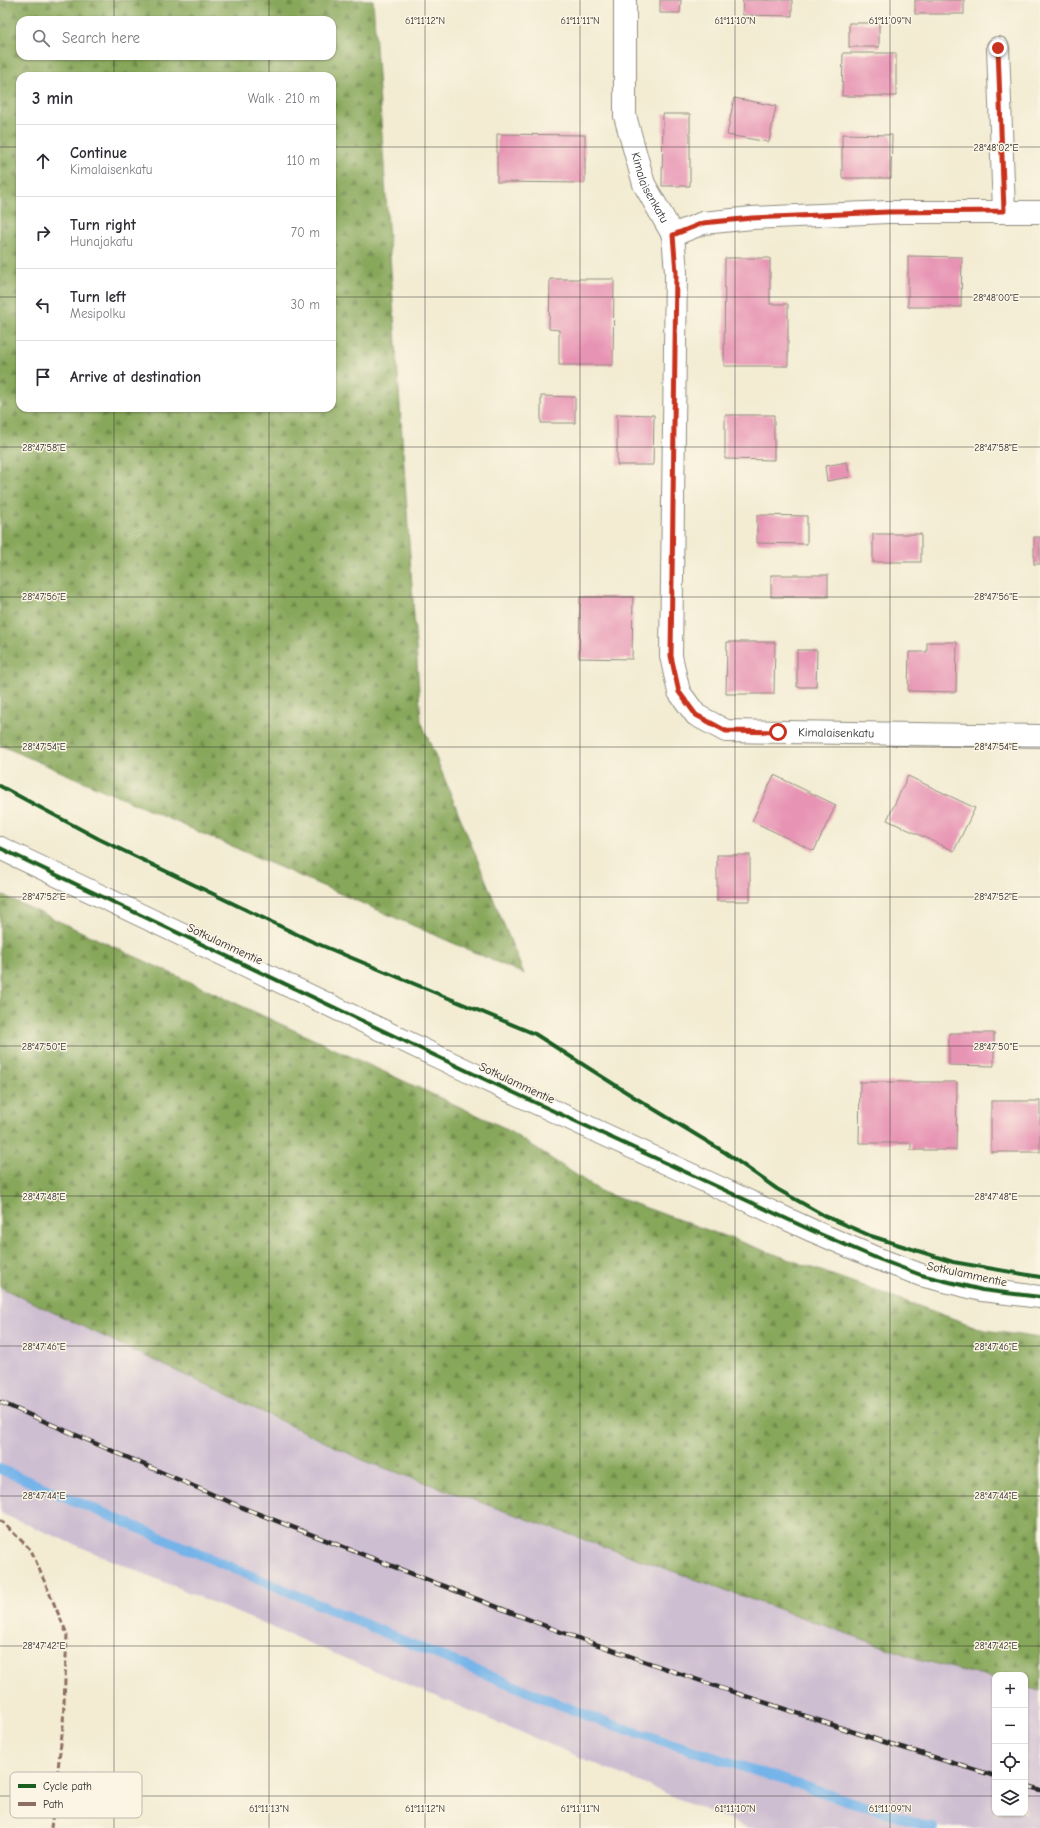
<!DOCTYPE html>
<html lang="en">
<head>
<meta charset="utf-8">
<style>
  body { margin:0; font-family:"Comic Neue",sans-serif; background:#f2f2f3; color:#2b2b33 }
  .controls { position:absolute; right:12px; bottom:12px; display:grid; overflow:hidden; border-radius:8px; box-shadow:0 1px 3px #0004 }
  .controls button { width:36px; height:36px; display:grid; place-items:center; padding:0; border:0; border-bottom:1px solid #e1e1e2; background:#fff; color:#2b2b33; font:20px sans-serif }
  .stop { position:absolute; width:12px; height:12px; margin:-9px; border:3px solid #c8321e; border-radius:50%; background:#fff }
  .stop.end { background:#c8321e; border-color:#fff; box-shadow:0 1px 4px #0008 }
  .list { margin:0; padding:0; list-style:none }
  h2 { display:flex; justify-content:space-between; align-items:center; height:52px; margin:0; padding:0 16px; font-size:17px }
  h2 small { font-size:13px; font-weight:400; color:#7c7c81 }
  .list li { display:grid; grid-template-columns:26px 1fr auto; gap:12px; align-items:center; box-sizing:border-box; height:72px; padding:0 16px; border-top:1px solid #e1e1e2 }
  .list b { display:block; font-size:15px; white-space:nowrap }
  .list p { margin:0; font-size:13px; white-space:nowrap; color:#7c7c81 }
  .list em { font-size:13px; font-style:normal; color:#7c7c81 }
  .icon { flex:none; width:22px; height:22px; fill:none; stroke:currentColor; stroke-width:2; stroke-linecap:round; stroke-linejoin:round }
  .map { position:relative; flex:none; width:1040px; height:1828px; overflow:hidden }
  .search { position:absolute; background:#fff; box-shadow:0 1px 3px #0004; left:16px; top:16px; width:320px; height:44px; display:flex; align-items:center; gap:10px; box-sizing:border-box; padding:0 14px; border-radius:12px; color:#7c7c81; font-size:15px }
  .panel { position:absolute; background:#fff; box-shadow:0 1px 3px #0004; left:16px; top:72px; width:320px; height:340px; border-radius:12px }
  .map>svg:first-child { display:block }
  .industrial { fill:#cebed1 }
  .forest { fill:url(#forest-firs); stroke:#596942; fill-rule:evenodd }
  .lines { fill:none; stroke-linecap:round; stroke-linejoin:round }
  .stream { stroke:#75b4e9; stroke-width:10 }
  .building { fill:#e793b3 }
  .minor-casing { stroke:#8f8c7f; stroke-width:24 }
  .minor { stroke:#fff; stroke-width:22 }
  .rail-casing { stroke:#2b2b2b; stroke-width:4.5 }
  .rail { stroke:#fcf5e5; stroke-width:3; stroke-dasharray:9; stroke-linecap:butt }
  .quiet { stroke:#8d6e63; stroke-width:3; stroke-dasharray:6 3; stroke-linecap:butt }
  .cycleway-casing { stroke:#fcf5e5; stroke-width:6 }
  .cycleway { stroke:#1b5e20; stroke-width:4 }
  .route { stroke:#c8321e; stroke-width:5 }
  .ticks { fill:none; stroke:#2b2b2b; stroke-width:1; stroke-opacity:0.45 }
  .labels { text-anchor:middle; stroke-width:3; stroke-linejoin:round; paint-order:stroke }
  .street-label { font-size:12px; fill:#2b2b2b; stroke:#fcf5e5 }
  .key { fill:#fcf5e5; stroke:#bdb8ad; stroke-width:1 }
  .key-label { font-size:11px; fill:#2b2b2b }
  .ticks-label { font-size:10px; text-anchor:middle; fill:#2b2b2b; stroke:#fcf5e5; stroke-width:3; stroke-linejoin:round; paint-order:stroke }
</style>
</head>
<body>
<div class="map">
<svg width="1040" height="1828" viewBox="0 0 1040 1828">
  <defs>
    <pattern id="forest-firs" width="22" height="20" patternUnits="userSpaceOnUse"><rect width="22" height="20" fill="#87a75a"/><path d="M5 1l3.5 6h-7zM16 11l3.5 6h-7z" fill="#6f884b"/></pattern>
  </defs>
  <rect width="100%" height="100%" fill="#fcf5e5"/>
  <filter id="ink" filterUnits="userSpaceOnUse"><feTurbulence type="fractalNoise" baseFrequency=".025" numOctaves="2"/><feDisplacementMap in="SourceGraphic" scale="8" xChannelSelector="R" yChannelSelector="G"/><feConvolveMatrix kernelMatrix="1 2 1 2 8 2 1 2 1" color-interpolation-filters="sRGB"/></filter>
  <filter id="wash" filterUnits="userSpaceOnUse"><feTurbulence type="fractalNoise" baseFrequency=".012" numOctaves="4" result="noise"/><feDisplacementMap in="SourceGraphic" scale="16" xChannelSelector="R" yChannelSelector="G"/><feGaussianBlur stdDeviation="0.9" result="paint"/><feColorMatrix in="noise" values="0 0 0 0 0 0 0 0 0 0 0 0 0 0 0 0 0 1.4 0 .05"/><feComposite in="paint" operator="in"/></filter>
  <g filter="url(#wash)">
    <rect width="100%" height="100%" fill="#f3ecd3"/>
    <polygon class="industrial" points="0,1287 365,1461 918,1659 995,1679 995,1813 1025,1813 1025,1687 1040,1691 1040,1828 748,1828 0,1513"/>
    <g class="forest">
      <path d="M0,0H373L421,721L524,974L0,745ZM20,20H332V56H20ZM20,76H332V408H20Z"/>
      <polygon points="0,894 503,1127 602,1192 985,1330 1040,1338 1040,1691 1025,1687 1025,1675 995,1675 995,1679 918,1659 365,1461 0,1287"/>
    </g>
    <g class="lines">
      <polyline class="stream" points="0,1469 409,1643 598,1720 933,1828"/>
    </g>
    <g id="blocks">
      <g class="building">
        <polygon points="660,0 681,0 680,13 660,13"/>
        <polygon points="743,0 792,0 792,16 742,15"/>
        <rect x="915" y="0" width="49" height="14"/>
        <rect x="849" y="23" width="30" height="24"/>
        <polygon points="843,53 896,53 896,96 842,96"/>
        <polygon points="734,98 776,106 769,142 727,135"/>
        <polygon points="663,114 690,114 690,186 662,186"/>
        <polygon points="497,134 585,135 585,183 497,182"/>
        <polygon points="842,134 892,135 891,178 842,178"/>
        <polygon points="908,256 962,257 961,307 908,307"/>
        <polygon points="725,258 770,258 770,304 788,304 788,366 724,366"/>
        <polygon points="550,279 614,279 613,365 559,365 559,330 549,329"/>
        <polygon points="541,396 575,397 575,423 541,423"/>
        <polygon points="617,414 654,415 653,465 617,465"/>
        <polygon points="725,415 774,415 774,460 725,459"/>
        <polygon points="847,462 850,477 827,481 825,466"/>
        <polygon points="757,515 807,516 807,544 757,543"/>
        <rect x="873" y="534" width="48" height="28"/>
        <rect x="1034" y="537" width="6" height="27"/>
        <rect x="771" y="575" width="57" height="22"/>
        <polygon points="580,597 633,597 632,659 579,658"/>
        <polygon points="727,642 775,642 774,694 726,694"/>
        <polygon points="927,642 957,642 956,692 908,691 909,652 927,652"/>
        <polygon points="797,650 817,650 816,687 797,687"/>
        <polygon points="774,775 836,805 814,851 752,821"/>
        <polygon points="908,776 975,808 954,851 887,820"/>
        <rect x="717" y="855" width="33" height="46"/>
        <polygon points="949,1033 994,1033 994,1066 949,1065"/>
        <polygon points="860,1082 957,1082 956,1150 911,1150 911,1143 859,1143"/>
        <rect x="991" y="1101" width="49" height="51"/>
      </g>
    </g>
  </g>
  <g filter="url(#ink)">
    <use href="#blocks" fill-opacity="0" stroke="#8f8c7f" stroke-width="1"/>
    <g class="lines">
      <defs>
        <g id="minor">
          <path id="s1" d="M625,0V116L644,184L673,235L676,272L671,656L679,692L696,715L726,731L1040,736"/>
          <polyline points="998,48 1004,211"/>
          <polyline points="673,235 703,223 752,218 888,212 1040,212"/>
          <polyline points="0,848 480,1077 813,1231 876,1258 921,1275 982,1290 1040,1297"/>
        </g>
      </defs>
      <use href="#minor" class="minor-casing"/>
      <use href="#minor" class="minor"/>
      <defs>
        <g id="rail">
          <polyline points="0,1402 246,1509 561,1632 721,1688 881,1741 995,1776"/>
          <polyline points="1025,1785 1040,1790"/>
        </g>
      </defs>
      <use href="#rail" class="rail-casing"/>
      <use href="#rail" class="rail"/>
      <polyline class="quiet" points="0,1520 31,1550 67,1634 63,1726 51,1828"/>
      <defs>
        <g id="cycleway">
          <polyline points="0,786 99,839 311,941 535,1034 634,1097 726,1153 777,1189 825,1216 871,1236 953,1262 1040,1277"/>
          <polyline points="0,848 480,1077 813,1231 876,1258 921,1275 982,1290 1040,1297"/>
        </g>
      </defs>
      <use href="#cycleway" class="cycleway-casing"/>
      <use href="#cycleway" class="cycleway"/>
    </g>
  </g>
  <g class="lines" filter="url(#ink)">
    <polyline class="route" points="778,732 726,731 696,715 679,692 671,656 676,272 673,235 703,223 752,218 888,212 1004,211 998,48"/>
  </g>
  <path class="ticks" d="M114,0V20M269,0V20M425,0V1828M580,0V1828M735,0V1828M890,0V1828M114,56V76M269,56V76M0,147H20M332,147H1040M0,297H20M332,297H1040M114,408V1828M269,408V1828M0,447H1040M0,597H1040M0,747H1040M0,897H1040M0,1046H1040M0,1196H1040M0,1346H1040M0,1496H1040M0,1646H1040M0,1796H995M1025,1796H1040"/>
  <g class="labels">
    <g class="street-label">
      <text dy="4" stroke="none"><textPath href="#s1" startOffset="192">Kimalaisenkatu</textPath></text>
      <text dy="4" stroke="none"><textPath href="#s1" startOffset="876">Kimalaisenkatu</textPath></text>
      <text transform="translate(225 944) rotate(25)" y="4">Sotkulammentie</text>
      <text transform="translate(517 1083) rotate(25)" y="4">Sotkulammentie</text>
      <text transform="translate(967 1274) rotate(12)" y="4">Sotkulammentie</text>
    </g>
  </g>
  <rect x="10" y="1772" width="132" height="46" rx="6" class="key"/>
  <rect x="18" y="1784" width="18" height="4" fill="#1b5e20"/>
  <rect x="18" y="1802" width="18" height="4" fill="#8d6e63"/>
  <g class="key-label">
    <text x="43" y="1790">Cycle path</text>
    <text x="43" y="1808">Path</text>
  </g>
  <g class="ticks-label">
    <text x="425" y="24">61°11'12"N</text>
    <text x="580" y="24">61°11'11"N</text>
    <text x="735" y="24">61°11'10"N</text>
    <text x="890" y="24">61°11'09"N</text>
    <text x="996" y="151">28°48'02"E</text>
    <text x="996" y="301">28°48'00"E</text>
    <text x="996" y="451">28°47'58"E</text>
    <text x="44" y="451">28°47'58"E</text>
    <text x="996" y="600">28°47'56"E</text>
    <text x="44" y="600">28°47'56"E</text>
    <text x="996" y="750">28°47'54"E</text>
    <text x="44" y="750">28°47'54"E</text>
    <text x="996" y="900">28°47'52"E</text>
    <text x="44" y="900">28°47'52"E</text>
    <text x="996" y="1050">28°47'50"E</text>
    <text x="44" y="1050">28°47'50"E</text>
    <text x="996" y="1200">28°47'48"E</text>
    <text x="44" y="1200">28°47'48"E</text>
    <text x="996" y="1350">28°47'46"E</text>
    <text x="44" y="1350">28°47'46"E</text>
    <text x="996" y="1499">28°47'44"E</text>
    <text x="44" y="1499">28°47'44"E</text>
    <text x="996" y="1649">28°47'42"E</text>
    <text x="44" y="1649">28°47'42"E</text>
    <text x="269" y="1812">61°11'13"N</text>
    <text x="425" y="1812">61°11'12"N</text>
    <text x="580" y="1812">61°11'11"N</text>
    <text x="735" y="1812">61°11'10"N</text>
    <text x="890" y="1812">61°11'09"N</text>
  </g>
</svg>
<div class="controls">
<button>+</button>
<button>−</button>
<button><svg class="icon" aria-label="locate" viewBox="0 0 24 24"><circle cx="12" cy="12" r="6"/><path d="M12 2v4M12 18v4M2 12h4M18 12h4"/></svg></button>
<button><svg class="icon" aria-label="layers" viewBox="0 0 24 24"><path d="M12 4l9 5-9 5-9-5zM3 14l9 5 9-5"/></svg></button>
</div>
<div class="stop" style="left:778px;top:732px"></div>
<div class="stop end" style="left:998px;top:48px"></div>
<div class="search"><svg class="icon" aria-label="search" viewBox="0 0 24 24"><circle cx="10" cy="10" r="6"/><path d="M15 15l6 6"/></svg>Search here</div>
<section class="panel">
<h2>3 min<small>Walk · 210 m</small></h2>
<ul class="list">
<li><svg class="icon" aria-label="ahead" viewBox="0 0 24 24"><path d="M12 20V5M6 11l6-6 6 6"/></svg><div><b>Continue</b><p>Kimalaisenkatu</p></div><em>110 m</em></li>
<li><svg class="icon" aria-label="right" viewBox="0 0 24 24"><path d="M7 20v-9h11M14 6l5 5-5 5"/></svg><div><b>Turn right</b><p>Hunajakatu</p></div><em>70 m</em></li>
<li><svg class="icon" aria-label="left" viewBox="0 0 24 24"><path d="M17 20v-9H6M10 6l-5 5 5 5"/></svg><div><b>Turn left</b><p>Mesipolku</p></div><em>30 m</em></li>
<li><svg class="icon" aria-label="arrive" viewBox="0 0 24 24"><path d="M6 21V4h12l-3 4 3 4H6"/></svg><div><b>Arrive at destination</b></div></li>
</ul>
</section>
</div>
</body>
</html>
